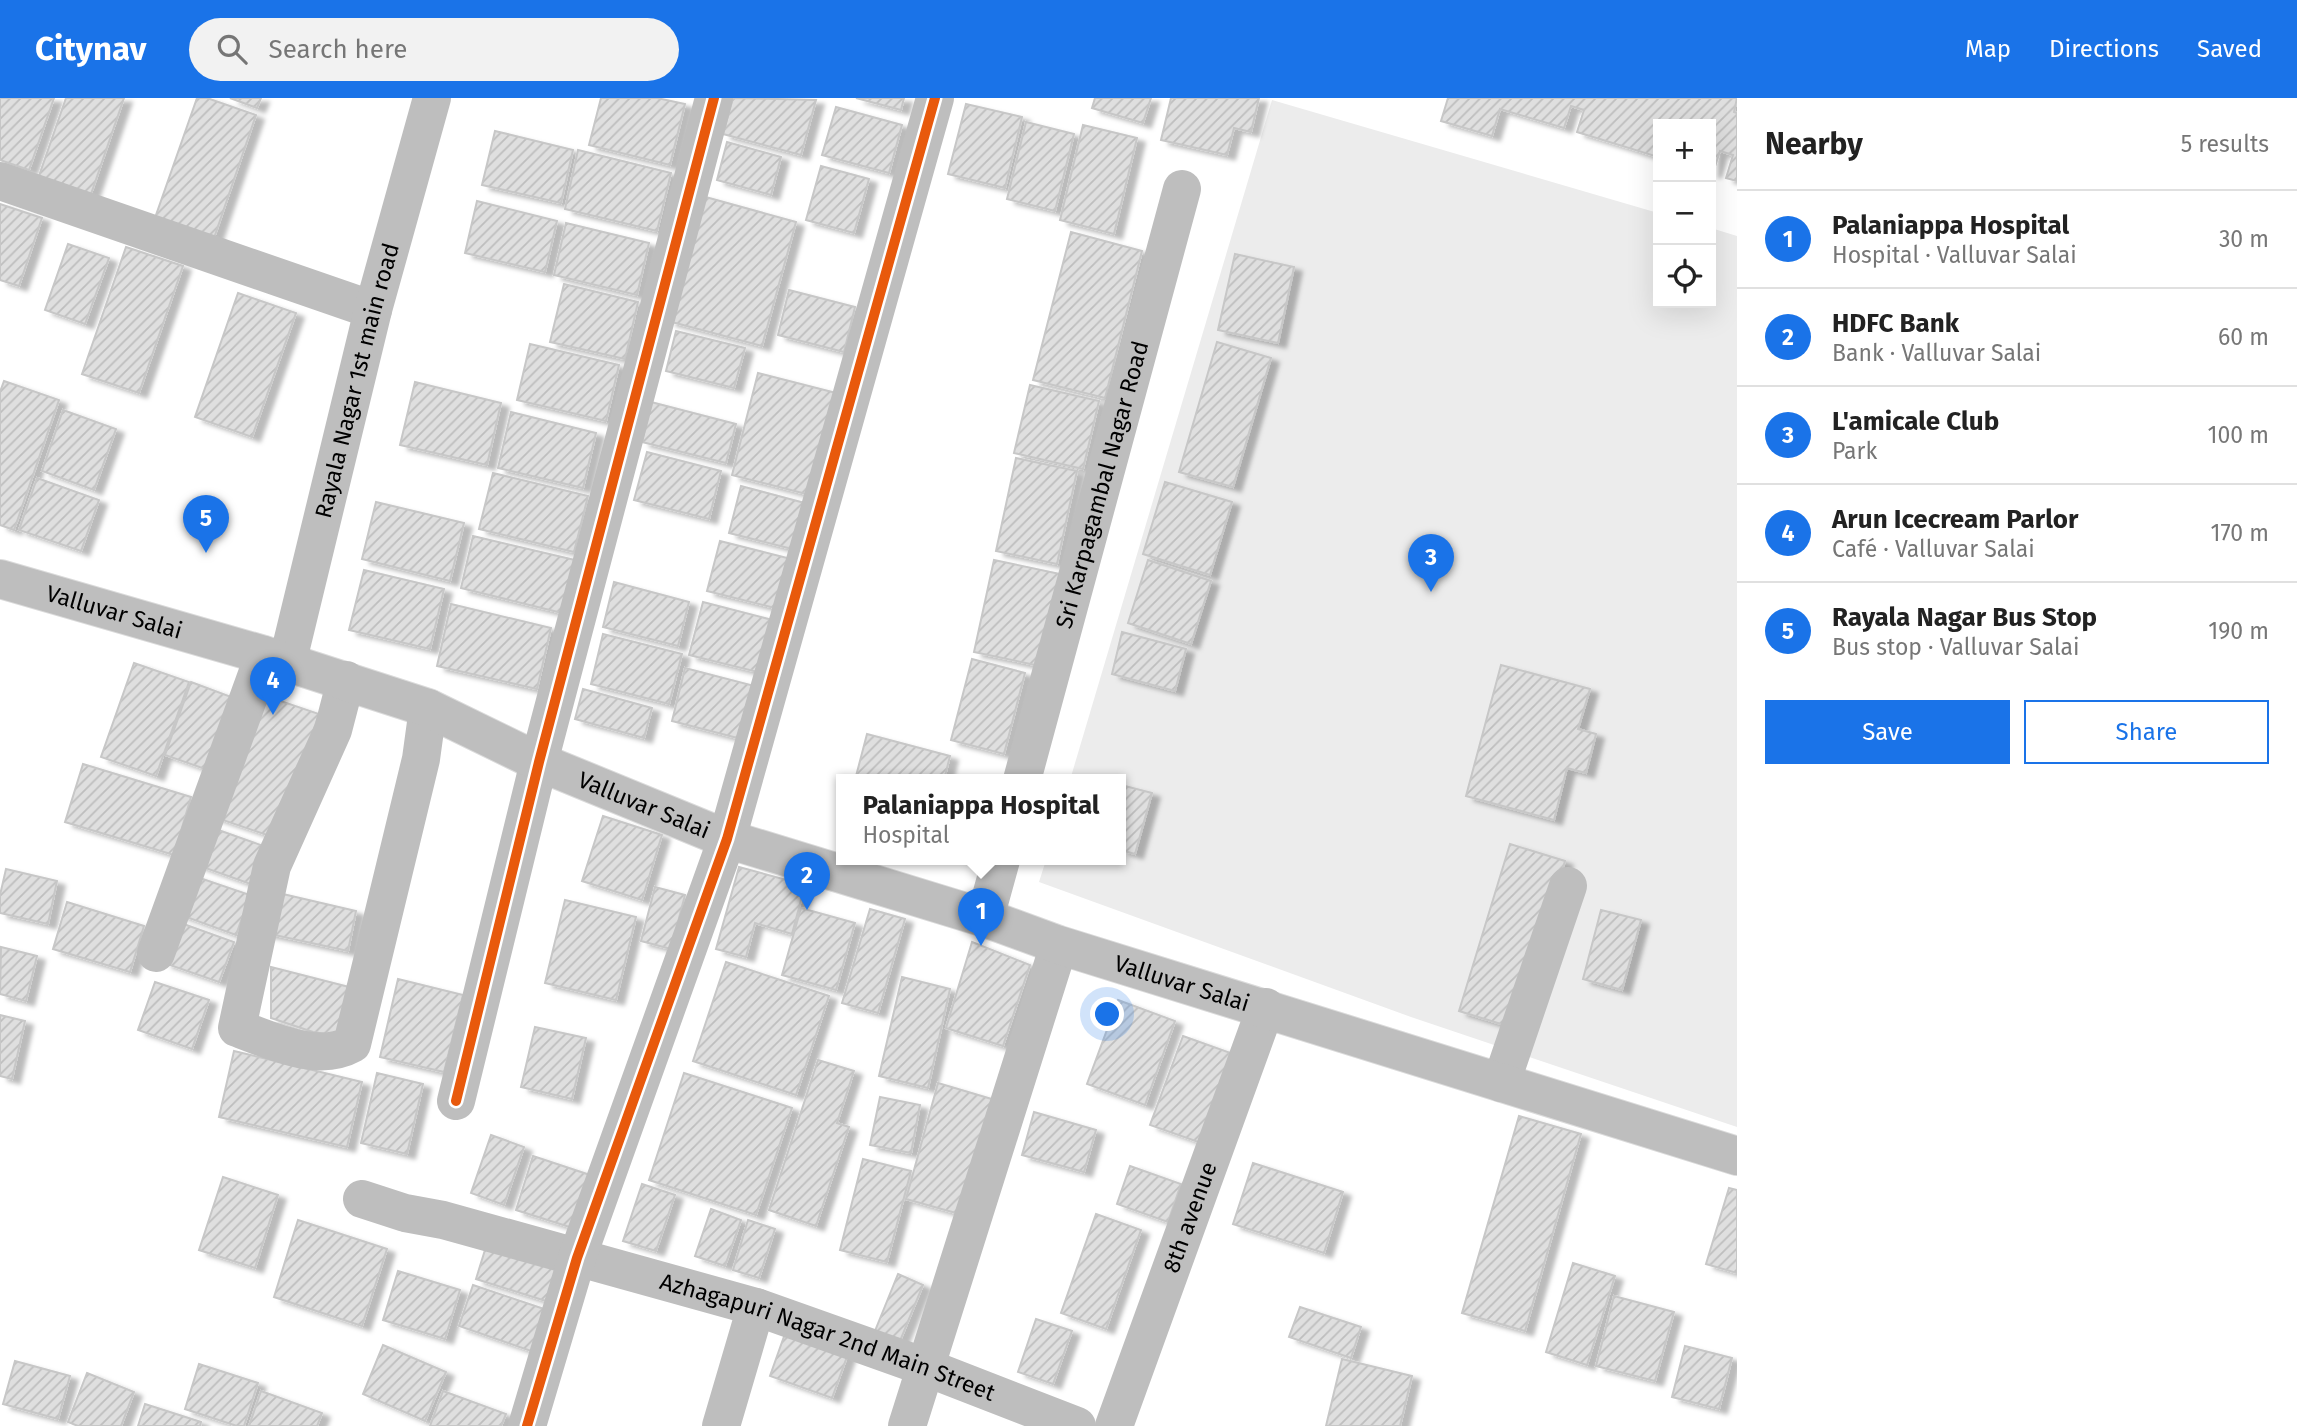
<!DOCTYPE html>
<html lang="en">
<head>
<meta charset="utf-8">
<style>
  body { margin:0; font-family:"Fira Sans",sans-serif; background:#f2f2f2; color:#222 }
  .controls { position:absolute; right:21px; top:21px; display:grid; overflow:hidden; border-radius:0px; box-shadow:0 7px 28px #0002 }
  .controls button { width:63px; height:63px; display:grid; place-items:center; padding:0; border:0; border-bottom:2px solid #e0e0e0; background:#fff; color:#222; font:35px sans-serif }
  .you { position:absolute; left:1108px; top:917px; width:24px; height:24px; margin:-18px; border:5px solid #fff; border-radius:50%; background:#1a73e8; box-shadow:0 0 0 10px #1a73e833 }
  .badge { display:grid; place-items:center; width:46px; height:46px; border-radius:50%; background:#1a73e8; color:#fff; font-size:23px; font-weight:700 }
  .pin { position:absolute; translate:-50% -58px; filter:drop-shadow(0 2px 4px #0008) }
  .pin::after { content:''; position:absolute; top:37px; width:24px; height:21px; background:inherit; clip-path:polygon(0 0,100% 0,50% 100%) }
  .popup { position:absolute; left:836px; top:676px; width:290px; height:91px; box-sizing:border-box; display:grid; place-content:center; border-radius:0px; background:#fff; filter:drop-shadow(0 2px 5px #0005); font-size:23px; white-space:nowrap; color:#767676 }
  .popup b { font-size:26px; color:#222 }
  .popup::after { content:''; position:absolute; left:50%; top:100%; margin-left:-14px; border:14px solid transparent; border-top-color:#fff }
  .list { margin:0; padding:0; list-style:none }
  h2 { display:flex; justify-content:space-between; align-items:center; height:91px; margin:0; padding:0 28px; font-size:30px }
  h2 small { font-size:23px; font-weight:400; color:#767676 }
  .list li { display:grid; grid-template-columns:46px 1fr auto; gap:21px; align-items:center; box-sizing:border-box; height:98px; padding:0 28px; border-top:2px solid #e0e0e0 }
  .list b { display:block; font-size:26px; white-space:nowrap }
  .list p { margin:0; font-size:23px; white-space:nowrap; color:#767676 }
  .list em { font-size:23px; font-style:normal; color:#767676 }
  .actions { display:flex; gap:14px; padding:21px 28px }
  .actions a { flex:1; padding:16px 0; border:2px solid #1a73e8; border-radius:0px; text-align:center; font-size:24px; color:#1a73e8 }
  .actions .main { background:#1a73e8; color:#fff }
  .icon { flex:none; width:38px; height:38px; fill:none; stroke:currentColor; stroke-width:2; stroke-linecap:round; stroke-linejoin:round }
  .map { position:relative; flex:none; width:1737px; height:1328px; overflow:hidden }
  header { display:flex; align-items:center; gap:42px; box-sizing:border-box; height:98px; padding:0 35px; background:#1a73e8; color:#fff }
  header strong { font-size:33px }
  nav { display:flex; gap:38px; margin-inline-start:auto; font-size:24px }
  .search { width:490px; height:63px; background:#f2f2f2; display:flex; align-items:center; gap:18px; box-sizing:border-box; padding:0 24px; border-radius:38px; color:#767676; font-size:26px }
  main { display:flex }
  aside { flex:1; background:#fff }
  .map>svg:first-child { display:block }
  .park { fill:#ececec }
  .building { fill:url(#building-hatch); stroke:#c7c7c7; stroke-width:2; filter:url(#shadow) }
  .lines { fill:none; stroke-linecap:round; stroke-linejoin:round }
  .major-casing { stroke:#dbdbdb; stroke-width:40 }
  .minor { stroke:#bebebe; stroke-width:38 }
  .major { stroke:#bebebe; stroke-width:38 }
  .cycleway-casing { stroke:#fff; stroke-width:15 }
  .cycleway { stroke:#e8590c; stroke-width:10 }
  .labels { text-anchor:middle; stroke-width:6; stroke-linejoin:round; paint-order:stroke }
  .street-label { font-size:23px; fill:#000; stroke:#fff }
</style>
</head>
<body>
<header>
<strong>Citynav</strong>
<div class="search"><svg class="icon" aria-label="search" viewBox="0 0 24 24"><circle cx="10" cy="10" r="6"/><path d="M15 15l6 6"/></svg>Search here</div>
<nav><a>Map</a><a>Directions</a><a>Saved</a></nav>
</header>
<main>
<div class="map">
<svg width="1737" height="1328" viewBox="0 0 1737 1328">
  <defs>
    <pattern id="building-hatch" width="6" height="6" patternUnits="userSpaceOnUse" patternTransform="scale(1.75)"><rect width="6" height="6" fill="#dfdfdf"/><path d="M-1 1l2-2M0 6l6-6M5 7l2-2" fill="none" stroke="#bebebe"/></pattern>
    <filter id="shadow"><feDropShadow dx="8" dy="4.5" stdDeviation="2" flood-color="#0004"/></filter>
  </defs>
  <rect width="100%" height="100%" fill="#fff"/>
  <polygon class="park" points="1272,2 1658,115 1658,205 1711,205 1711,130 1737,138 1737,1029 1411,919 1039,784 1046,762 1121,762 1121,682 1070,682"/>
  <g class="building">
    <polygon points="0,0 54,0 29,72 0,62"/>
    <polygon points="66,0 124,0 91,96 39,78"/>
    <polygon points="197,0 207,0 256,17 214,140 155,120"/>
    <polygon points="230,0 261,0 257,10"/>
    <polygon points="601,0 657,0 685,6 670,67 589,47"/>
    <polygon points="733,0 816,2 801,57 723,36"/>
    <polygon points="856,0 904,0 901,12"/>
    <polygon points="1095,0 1151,0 1143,25 1092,10"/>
    <polygon points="1171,0 1259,0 1251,34 1234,30 1227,57 1161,42"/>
    <polygon points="1448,0 1737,0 1734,14 1737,15 1737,83 1726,80 1733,57 1720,53 1713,75 1711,75 1711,26 1658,26 1658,59 1577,34 1584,12 1571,8 1564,30 1500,11 1492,38 1441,23"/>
    <polygon points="966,6 1022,19 1005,90 948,76"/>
    <polygon points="836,9 902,27 889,75 822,57"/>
    <polygon points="1026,24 1074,36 1055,113 1007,101"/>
    <polygon points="1083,27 1137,40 1114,136 1060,122"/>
    <polygon points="495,33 573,52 561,105 482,87"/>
    <polygon points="727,44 781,59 771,97 717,82"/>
    <polygon points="578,52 671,75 657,133 565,111"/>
    <polygon points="821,68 869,81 854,135 806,122"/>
    <polygon points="702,98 796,124 762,248 668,223"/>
    <polygon points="477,103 557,123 545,174 465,155"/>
    <polygon points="0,106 42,120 19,188 0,182"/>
    <polygon points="566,125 649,145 637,197 554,177"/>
    <polygon points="1071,134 1142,153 1105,300 1033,282"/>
    <polygon points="68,146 109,160 85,226 45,212"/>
    <polygon points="126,149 183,168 139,295 82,276"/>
    <polygon points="1235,156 1294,169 1278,245 1218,232"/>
    <polygon points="564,186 638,204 625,261 550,244"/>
    <polygon points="789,192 855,209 844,254 778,237"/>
    <polygon points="238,195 296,215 252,339 195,319"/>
    <polygon points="676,233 745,250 734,290 666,273"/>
    <polygon points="1217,244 1271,260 1233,389 1179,374"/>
    <polygon points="530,246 619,267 606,323 517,302"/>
    <polygon points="758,275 844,297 818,399 732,377"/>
    <polygon points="4,283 59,302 14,432 0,427 0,294"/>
    <polygon points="415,284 501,305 487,367 400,347"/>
    <polygon points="1030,287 1099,303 1083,371 1014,355"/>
    <polygon points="651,304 736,326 726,365 642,344"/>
    <polygon points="63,312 116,331 94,392 42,373"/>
    <polygon points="511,314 596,335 583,390 498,370"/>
    <polygon points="647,354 721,373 709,421 634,402"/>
    <polygon points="1016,360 1077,373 1057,466 996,453"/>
    <polygon points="493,375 588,398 574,454 479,431"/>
    <polygon points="37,380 99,402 81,453 19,432"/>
    <polygon points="1165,384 1232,404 1210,477 1143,456"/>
    <polygon points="741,388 816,408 804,454 729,435"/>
    <polygon points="376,404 464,425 450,483 362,461"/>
    <polygon points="473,438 575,462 562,515 461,490"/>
    <polygon points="720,443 795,462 783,512 707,493"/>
    <polygon points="994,462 1060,476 1040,568 974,554"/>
    <polygon points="1148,462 1211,483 1191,546 1128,525"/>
    <polygon points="364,472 444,491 430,551 349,532"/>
    <polygon points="614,484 689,504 678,548 603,529"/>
    <polygon points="703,504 784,525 770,577 689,557"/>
    <polygon points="451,506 551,530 537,591 437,568"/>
    <polygon points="1122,534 1186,551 1175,593 1112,576"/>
    <polygon points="603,536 682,556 669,606 591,586"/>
    <polygon points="972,561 1025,575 1004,656 951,642"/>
    <polygon points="134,565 189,584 156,678 101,659"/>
    <polygon points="1501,567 1590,591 1578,631 1596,636 1586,675 1567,670 1554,722 1466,698"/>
    <polygon points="685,570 766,591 753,644 672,623"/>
    <polygon points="191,584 234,600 208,672 165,657"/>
    <polygon points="583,591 652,610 644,640 575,621"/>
    <polygon points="257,595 319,616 276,740 214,719"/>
    <polygon points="867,636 950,658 944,682 855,682"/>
    <polygon points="83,666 191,699 174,757 65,724"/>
    <polygon points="1121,687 1152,695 1135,756 1121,752"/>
    <polygon points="603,718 662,737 642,802 582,783"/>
    <polygon points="210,729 272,751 259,789 197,767"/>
    <polygon points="1510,746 1565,763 1514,930 1459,913"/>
    <polygon points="739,769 805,787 792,836 755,825 746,859 716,851"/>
    <polygon points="6,771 57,783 48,826 0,815 0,797"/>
    <polygon points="191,777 250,797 236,837 178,816"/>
    <polygon points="655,789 685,797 671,851 641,843"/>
    <polygon points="270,793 356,813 348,853 261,834"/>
    <polygon points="565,802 636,819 616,902 545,885"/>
    <polygon points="67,804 144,828 130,874 53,851"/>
    <polygon points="801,810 855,825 836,892 782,877"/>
    <polygon points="870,811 905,821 878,915 842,905"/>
    <polygon points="1601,812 1641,822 1622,892 1583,881"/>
    <polygon points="178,824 234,844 219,884 164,865"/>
    <polygon points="972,844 1030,867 1003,948 946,930"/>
    <polygon points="1,849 37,858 26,903 0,896"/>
    <polygon points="726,864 829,898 796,997 693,963"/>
    <polygon points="271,869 353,890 339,938 313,934 271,920"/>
    <polygon points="902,879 950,891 928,990 879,978"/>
    <polygon points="398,881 463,897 444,974 380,959"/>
    <polygon points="155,884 209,902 192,951 138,932"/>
    <polygon points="1118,902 1175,923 1145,1007 1087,986"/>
    <polygon points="0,917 25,923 12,981 0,978"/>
    <polygon points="535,929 586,940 572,1001 521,989"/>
    <polygon points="1183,938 1239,958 1207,1047 1150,1027"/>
    <polygon points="234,953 362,984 347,1049 219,1019"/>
    <polygon points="818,962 854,973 837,1025 849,1029 816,1128 769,1112"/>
    <polygon points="377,975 423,986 407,1056 361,1045"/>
    <polygon points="684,975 792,1010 756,1117 649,1082"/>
    <polygon points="938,985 995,1002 963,1117 906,1101"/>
    <polygon points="880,999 920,1007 911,1055 870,1047"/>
    <polygon points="1034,1014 1096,1032 1084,1074 1022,1057"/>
    <polygon points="1519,1018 1581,1036 1525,1233 1462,1215"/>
    <polygon points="491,1037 524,1049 504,1107 471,1095"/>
    <polygon points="533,1058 593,1078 576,1131 516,1112"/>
    <polygon points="863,1061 911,1073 887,1164 840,1152"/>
    <polygon points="1253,1065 1343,1094 1324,1155 1233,1126"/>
    <polygon points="1130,1068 1181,1086 1168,1124 1117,1106"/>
    <polygon points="223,1079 278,1097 255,1170 199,1152"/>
    <polygon points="642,1086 675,1097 656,1153 623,1143"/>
    <polygon points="1729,1090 1737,1092 1737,1175 1706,1166"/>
    <polygon points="711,1111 741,1122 725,1168 695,1158"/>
    <polygon points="1096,1116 1141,1132 1106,1231 1061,1215"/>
    <polygon points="298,1122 387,1151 362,1228 274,1199"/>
    <polygon points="748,1122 775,1131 759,1180 733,1172"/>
    <polygon points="489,1139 559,1160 546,1203 476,1181"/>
    <polygon points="1573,1165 1615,1178 1587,1267 1546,1254"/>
    <polygon points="398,1173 460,1192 445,1241 383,1222"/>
    <polygon points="898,1176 923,1187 900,1243 875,1233"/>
    <polygon points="473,1187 547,1212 534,1254 459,1228"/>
    <polygon points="1614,1198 1674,1214 1655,1283 1596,1268"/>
    <polygon points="1300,1209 1361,1229 1351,1260 1289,1239"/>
    <polygon points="1036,1221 1072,1233 1053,1286 1018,1274"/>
    <polygon points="787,1230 849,1253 832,1300 770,1278"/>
    <polygon points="383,1247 446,1274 425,1323 363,1296"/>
    <polygon points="1685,1248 1732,1260 1719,1311 1672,1299"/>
    <polygon points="1342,1261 1412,1278 1400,1328 1326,1328"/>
    <polygon points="15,1263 70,1278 58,1321 3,1306"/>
    <polygon points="199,1266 258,1285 244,1328 237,1328 185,1311"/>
    <polygon points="87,1275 134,1294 121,1328 78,1328 68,1324"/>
    <polygon points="261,1293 322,1315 317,1328 249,1328"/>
    <polygon points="443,1293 506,1316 501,1328 430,1328"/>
    <polygon points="145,1306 201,1324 200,1328 138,1328"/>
  </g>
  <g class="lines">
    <defs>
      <g id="major">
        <path id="s5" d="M0,481L264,557L428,610L539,664L727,741L985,820L1059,847L1737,1058"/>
      </g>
    </defs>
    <use href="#major" class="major-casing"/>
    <g class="minor">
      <polyline points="0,83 373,212"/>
      <path id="s1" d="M287,566L373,212L432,0"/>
      <path d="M346,582L333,632L272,768L237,930C272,943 318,965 352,946L421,661L428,610"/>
      <path id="s2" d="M1022,682L1182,91"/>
      <polyline points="985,820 1001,762"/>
      <polyline points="156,855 264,557"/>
      <polyline points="1501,985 1568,788"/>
      <polyline points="456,1003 539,664 714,0"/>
      <path id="s3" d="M362,1101L405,1115L443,1122L756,1209L925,1269L1077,1328"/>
      <polyline points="527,1328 577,1160 727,741 935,0"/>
      <polyline points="721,1328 756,1209"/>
      <polyline points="907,1328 1059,847"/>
      <path id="s4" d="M1114,1328L1266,909"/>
    </g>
    <use href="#major" class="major"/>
    <defs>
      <g id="cycleway">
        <polyline points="456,1003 539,664 714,0"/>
        <polyline points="527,1328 577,1160 727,741 935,0"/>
      </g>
    </defs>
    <use href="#cycleway" class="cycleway-casing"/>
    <use href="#cycleway" class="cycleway"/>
  </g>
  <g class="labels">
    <g class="street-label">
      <text dy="8" stroke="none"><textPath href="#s1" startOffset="292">Rayala Nagar 1st main road</textPath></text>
      <text dy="8" stroke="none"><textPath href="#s2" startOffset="306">Sri Karpagambal Nagar Road</textPath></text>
      <text dy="8" stroke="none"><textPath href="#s5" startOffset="119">Valluvar Salai</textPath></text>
      <text dy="8" stroke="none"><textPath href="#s5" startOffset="684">Valluvar Salai</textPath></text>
      <text dy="8" stroke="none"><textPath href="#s5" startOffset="1251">Valluvar Salai</textPath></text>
      <text dy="8" stroke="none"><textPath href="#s4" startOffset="222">8th avenue</textPath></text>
      <text dy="8" stroke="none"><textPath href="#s3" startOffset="486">Azhagapuri Nagar 2nd Main Street</textPath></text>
    </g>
  </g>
</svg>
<div class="controls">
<button>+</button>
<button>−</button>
<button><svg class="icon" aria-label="locate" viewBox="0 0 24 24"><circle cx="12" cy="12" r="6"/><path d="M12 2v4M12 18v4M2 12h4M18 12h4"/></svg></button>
</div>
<div class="you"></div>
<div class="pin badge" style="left:981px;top:848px">1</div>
<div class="popup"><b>Palaniappa Hospital</b>Hospital</div>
<div class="pin badge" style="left:807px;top:812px">2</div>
<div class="pin badge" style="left:1431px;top:494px">3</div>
<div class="pin badge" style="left:273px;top:617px">4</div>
<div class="pin badge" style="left:206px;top:455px">5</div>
</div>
<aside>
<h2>Nearby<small>5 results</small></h2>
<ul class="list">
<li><span class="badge">1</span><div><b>Palaniappa Hospital</b><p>Hospital · Valluvar Salai</p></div><em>30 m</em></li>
<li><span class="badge">2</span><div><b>HDFC Bank</b><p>Bank · Valluvar Salai</p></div><em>60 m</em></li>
<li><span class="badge">3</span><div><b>L'amicale Club</b><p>Park</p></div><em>100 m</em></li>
<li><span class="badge">4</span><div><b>Arun Icecream Parlor</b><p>Café · Valluvar Salai</p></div><em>170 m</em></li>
<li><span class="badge">5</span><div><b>Rayala Nagar Bus Stop</b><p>Bus stop · Valluvar Salai</p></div><em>190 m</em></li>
</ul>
<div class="actions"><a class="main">Save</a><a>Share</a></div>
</aside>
</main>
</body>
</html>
